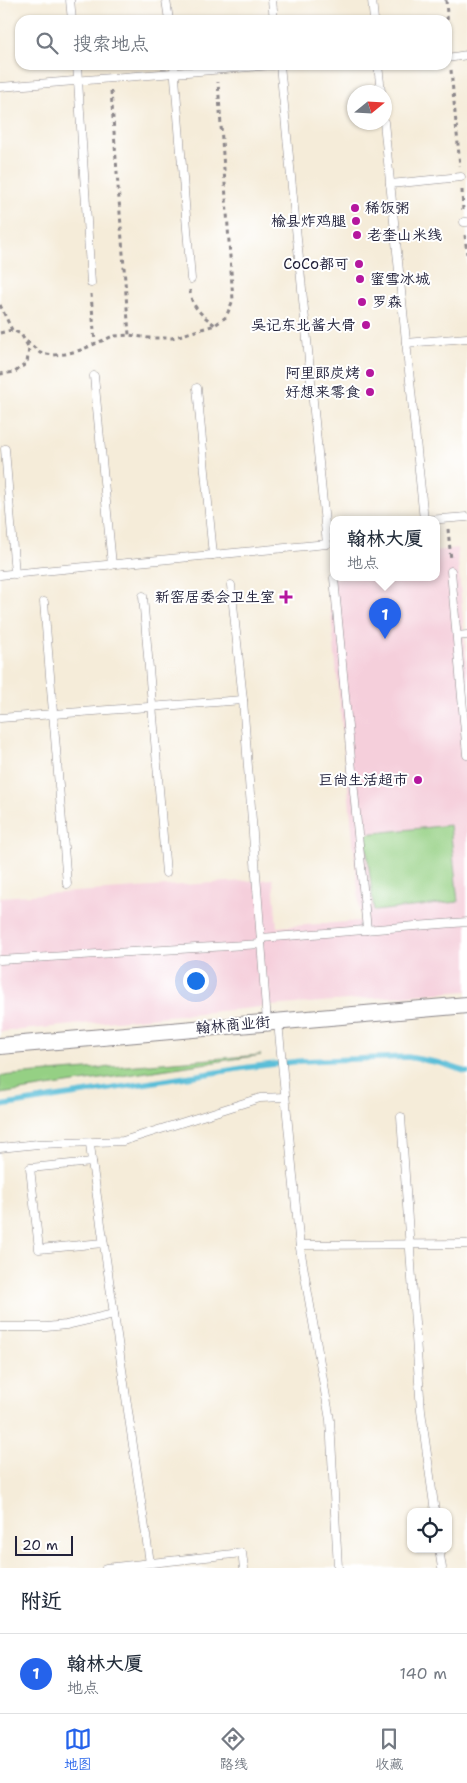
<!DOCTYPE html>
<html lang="zh">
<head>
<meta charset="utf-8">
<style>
  body { margin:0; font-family:"Shantell Sans","LXGW WenKai TC",sans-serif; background:#f2f2f3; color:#1f2937 }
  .controls { position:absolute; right:15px; bottom:15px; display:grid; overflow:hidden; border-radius:10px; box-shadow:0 1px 4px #0004 }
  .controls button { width:45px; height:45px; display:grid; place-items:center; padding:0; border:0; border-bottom:1px solid #e0e1e3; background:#fff; color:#1f2937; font:25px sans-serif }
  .compass { position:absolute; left:347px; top:85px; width:45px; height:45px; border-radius:50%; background:#fff; box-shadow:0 1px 4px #0004; rotate:72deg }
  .scale { position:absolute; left:15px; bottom:12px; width:58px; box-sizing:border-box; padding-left:5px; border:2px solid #22223b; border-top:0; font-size:14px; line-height:18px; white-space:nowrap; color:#22223b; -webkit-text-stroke:4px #fff; paint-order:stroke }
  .you { position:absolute; left:195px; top:980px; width:18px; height:18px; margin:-12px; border:4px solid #fff; border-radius:50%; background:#1a73e8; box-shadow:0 0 0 8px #1a73e833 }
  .badge { display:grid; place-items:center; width:32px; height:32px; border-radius:50%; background:#2563eb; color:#fff; font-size:16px; font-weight:700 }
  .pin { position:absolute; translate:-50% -41px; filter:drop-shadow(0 1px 2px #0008) }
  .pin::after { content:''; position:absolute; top:26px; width:18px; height:15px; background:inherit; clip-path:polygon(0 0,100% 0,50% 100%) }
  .popup { position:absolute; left:330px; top:516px; width:110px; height:65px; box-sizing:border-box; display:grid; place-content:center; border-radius:10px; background:#fff; filter:drop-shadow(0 1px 4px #0005); font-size:16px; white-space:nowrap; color:#747a83 }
  .popup b { font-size:19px; color:#1f2937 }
  .popup::after { content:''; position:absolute; left:50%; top:100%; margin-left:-10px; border:10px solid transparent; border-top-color:#fff }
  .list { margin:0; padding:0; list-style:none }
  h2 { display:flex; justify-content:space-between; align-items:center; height:65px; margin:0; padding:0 20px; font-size:21px }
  h2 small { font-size:16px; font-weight:400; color:#747a83 }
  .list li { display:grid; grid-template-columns:32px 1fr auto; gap:15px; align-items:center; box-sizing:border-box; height:80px; padding:0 20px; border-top:1px solid #e0e1e3 }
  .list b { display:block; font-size:19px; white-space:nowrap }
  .list p { margin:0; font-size:16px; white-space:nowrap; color:#747a83 }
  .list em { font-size:16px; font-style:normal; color:#747a83 }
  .icon { flex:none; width:28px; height:28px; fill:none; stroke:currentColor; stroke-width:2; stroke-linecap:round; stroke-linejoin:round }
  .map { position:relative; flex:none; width:467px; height:1568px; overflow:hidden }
  .search { position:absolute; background:#fff; box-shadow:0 1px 4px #0004; left:15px; right:15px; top:15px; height:55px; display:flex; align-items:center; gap:12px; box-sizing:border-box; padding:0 18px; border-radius:15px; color:#747a83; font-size:19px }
  .sheet { height:145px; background:#fff }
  nav { display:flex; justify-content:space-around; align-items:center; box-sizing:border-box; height:70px; border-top:1px solid #e0e1e3; background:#fff; font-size:14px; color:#747a83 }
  nav a { display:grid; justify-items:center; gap:2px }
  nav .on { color:#2563eb }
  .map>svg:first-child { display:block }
  .built { fill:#f5cfdb }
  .green { fill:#95d084; stroke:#5c7960 }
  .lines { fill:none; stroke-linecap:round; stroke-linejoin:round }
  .stream { stroke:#5abed8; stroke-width:5.5 }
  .lane-casing { stroke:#8c878a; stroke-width:9 }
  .street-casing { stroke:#8c878a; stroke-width:18 }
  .path { stroke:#8c878a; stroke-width:3; stroke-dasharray:4 4; stroke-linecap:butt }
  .lane { stroke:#fff; stroke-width:8 }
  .street { stroke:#fff; stroke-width:16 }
  .poi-dot { fill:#b5179e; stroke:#fff; stroke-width:2 }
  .labels { text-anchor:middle; stroke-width:4; stroke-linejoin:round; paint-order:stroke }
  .poi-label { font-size:15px; fill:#22223b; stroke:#fff; text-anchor:end }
  .street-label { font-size:15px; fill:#22223b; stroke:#fff }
</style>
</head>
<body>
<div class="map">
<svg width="467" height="1568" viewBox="0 0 467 1568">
  <rect width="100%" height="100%" fill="#fff"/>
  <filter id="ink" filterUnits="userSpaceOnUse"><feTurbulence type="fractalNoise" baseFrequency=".02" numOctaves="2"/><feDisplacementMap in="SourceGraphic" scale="10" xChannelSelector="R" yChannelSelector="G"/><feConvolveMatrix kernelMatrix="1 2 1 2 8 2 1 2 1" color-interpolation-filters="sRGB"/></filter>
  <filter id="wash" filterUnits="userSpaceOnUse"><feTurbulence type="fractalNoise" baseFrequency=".0096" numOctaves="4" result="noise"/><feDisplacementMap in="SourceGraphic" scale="20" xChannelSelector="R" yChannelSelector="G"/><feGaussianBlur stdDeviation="1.12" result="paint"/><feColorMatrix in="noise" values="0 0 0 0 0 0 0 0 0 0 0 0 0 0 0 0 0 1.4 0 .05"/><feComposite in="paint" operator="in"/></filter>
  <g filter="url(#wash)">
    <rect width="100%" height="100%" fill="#f5ecd9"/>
    <polygon class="built" points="457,548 467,669 467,991 282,1005 0,1032 0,897 273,879 277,927 361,921 326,562 334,561 334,578 436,578 436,551"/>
    <g class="green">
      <polygon points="450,825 458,902 374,911 365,834"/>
      <polygon points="261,1055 0,1094 0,1076"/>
    </g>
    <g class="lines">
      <polyline class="stream" points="0,1106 250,1067 301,1061 408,1057 440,1063 467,1072"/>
    </g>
  </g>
  <g filter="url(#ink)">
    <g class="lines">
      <defs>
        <g id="lane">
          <polyline points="70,0 72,20"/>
          <polyline points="166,0 169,20"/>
          <polyline points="272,0 274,20"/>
          <polyline points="372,0 374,20"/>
          <polyline points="447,58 467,55"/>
          <polyline points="77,65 91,283"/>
          <polyline points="174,65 191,279"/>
          <polyline points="378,65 381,92"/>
          <polyline points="0,87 273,65"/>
          <polyline points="384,122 424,520"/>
          <polyline points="390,184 461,177"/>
          <polyline points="464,222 467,222"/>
          <polyline points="406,343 467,338"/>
          <polyline points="94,376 112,565"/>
          <polyline points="197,388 213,555"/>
          <polyline points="5,449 15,574"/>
          <polyline points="428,520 467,517"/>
          <polyline points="451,571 467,755"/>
          <polyline points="0,575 327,544 280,65"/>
          <polyline points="334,578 367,930"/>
          <polyline points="231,585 243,700 267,1022"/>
          <polyline points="143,596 166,873"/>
          <polyline points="44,602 67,884"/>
          <polyline points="457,636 467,635"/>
          <polyline points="0,718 243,700"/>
          <polyline points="261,938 467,922"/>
          <polyline points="0,960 261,944"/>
          <polyline points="278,1022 300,1248 330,1420 338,1568"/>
          <polyline points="401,1117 421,1411 435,1512"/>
          <polyline points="90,1143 92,1162"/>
          <polyline points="0,1148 38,1144 123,1141 260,1098 285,1097"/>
          <polyline points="103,1243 39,1249 30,1168 92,1162 150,1563"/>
          <polyline points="300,1245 467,1244"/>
          <polyline points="0,1327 46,1327 66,1325 114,1314"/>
          <polyline points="439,1549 442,1568"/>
          <polyline points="106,1568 242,1553 244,1568"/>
        </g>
        <polyline id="street" points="0,1046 467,1005"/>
      </defs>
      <use href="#lane" class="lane-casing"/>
      <use href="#street" class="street-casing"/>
      <g class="path">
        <polyline points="446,0 449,44"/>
        <polyline points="451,70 460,166"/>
        <polyline points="111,91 129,335"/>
        <polyline points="462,190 463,211"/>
        <polyline points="465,235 467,254"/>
        <path d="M190,290C190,306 203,316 215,325"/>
        <polyline points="91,294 95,343"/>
        <polyline points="0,305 12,330"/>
        <polyline points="0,333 12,330 21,334 29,348 27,363 15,372 0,374"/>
        <polyline points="27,341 40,353 54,355 65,354 81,350 113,336 129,335 149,338 172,338 215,325 226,317 233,300 218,82"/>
        <polyline points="448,529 451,560"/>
      </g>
      <use href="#lane" class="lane"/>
      <use href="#street" class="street"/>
    </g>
  </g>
  <g class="poi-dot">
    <circle cx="355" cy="208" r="5"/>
    <circle cx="356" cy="221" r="5"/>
    <circle cx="357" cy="235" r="5"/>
    <circle cx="359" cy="264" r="5"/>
    <circle cx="360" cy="279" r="5"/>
    <circle cx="362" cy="302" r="5"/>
    <circle cx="366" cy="325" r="5"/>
    <circle cx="370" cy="373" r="5"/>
    <circle cx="370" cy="392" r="5"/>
    <path d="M283.5 589.5h5v5h5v5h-5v5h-5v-5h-5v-5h5z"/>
    <circle cx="418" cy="780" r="5"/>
  </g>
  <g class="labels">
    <g class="poi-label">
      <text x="365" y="213" text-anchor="start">稀饭粥</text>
      <text x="346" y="226">榆县炸鸡腿</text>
      <text x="367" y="240" text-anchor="start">老奎山米线</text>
      <text x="349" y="269">CoCo都可</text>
      <text x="370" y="284" text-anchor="start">蜜雪冰城</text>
      <text x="372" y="307" text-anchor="start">罗森</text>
      <text x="356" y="330">吴记东北酱大骨</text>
      <text x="360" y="378">阿里郎炭烤</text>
      <text x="360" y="397">好想来零食</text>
      <text x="275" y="602">新窑居委会卫生室</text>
      <text x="408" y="785">巨尚生活超市</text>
    </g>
    <g class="street-label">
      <text transform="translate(233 1025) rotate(-5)" y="5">翰林商业街</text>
    </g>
  </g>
</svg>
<div class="controls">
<button><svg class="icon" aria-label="locate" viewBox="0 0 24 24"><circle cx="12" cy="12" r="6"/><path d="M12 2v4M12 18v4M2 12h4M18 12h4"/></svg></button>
</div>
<svg class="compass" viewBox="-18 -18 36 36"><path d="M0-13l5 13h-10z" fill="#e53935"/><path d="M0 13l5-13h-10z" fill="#747a83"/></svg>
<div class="scale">20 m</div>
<div class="you"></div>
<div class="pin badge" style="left:385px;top:639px">1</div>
<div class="popup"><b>翰林大厦</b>地点</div>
<div class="search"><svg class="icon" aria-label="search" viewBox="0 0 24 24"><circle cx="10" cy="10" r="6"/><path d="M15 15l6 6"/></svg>搜索地点</div>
</div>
<section class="sheet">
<h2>附近<small></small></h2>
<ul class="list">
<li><span class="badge">1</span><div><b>翰林大厦</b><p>地点</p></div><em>140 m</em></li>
</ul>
</section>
<nav>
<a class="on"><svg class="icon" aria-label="map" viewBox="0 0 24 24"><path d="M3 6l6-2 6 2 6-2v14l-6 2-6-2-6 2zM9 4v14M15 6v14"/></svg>地图</a>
<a><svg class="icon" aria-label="directions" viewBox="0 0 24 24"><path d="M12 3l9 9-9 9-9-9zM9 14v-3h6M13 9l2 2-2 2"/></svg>路线</a>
<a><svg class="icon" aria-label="saved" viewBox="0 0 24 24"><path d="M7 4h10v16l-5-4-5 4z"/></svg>收藏</a>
</nav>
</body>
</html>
